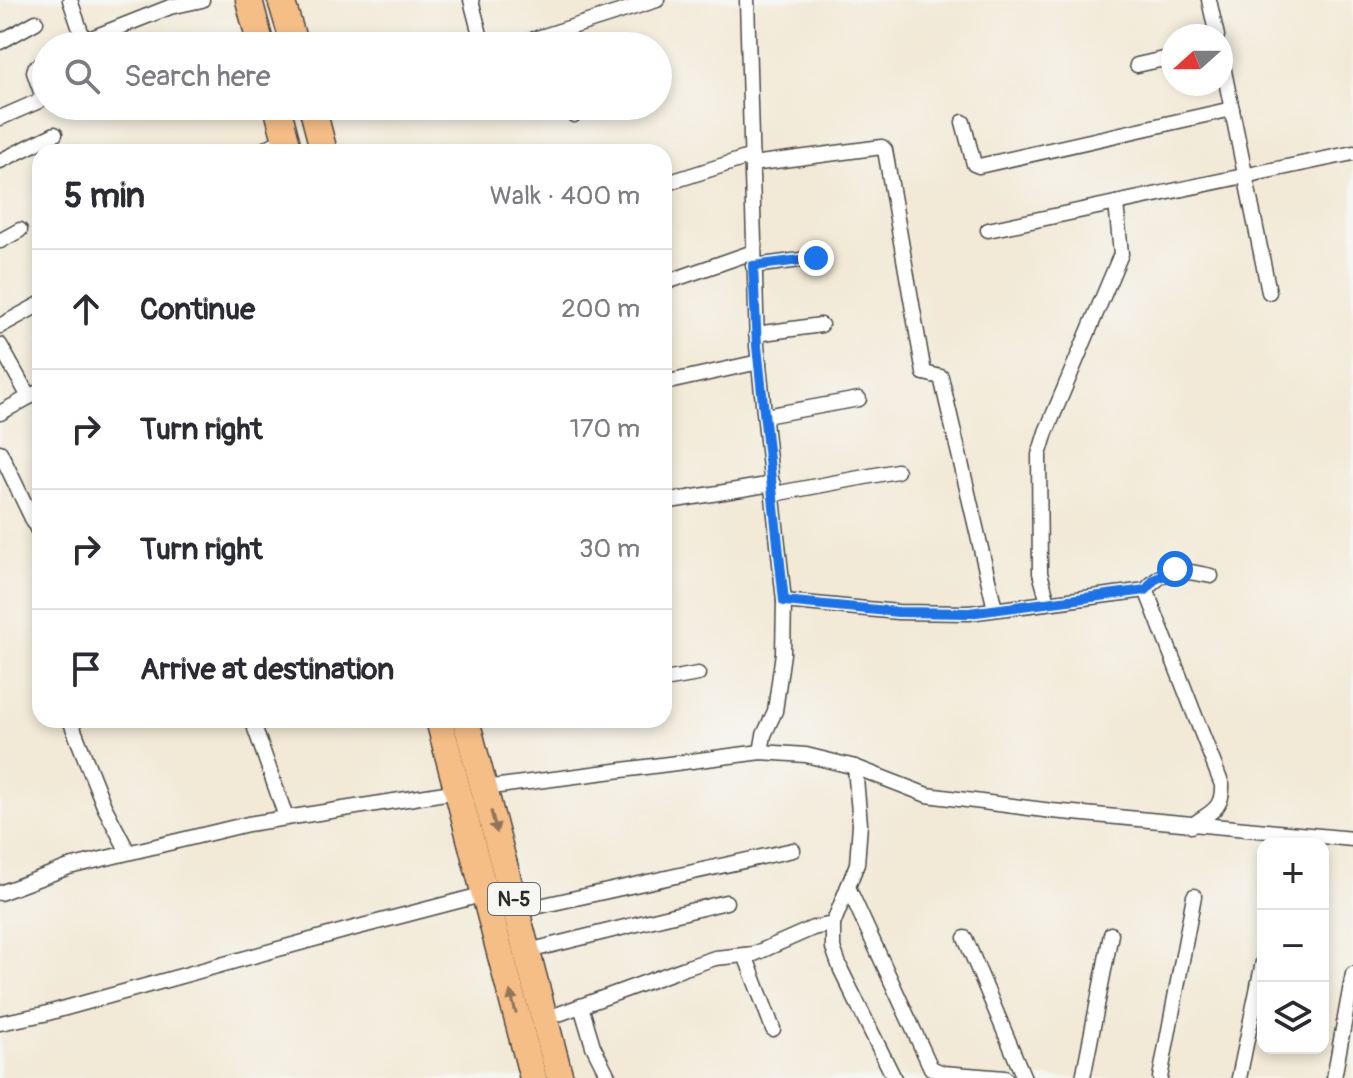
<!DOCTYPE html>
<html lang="en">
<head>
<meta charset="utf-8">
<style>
  body { margin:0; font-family:Pangolin,sans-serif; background:#f7f7f7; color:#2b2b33 }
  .controls { position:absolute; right:24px; bottom:24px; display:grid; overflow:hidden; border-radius:16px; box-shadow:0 4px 12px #0003 }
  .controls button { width:72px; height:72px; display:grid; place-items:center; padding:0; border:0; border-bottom:2px solid #e1e1e2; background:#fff; color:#2b2b33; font:40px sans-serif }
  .compass { position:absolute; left:1161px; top:24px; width:72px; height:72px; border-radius:50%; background:#fff; box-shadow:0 4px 12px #0003; rotate:249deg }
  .stop { position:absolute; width:24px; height:24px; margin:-18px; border:6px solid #1a73e8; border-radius:50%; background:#fff }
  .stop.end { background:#1a73e8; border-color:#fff; box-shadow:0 2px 8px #0008 }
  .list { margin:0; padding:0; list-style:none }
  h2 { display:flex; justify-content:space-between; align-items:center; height:104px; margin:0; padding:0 32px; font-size:34px }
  h2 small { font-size:26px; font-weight:400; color:#7c7c81 }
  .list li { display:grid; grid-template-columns:52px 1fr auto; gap:24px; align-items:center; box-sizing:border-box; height:120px; padding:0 32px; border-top:2px solid #e1e1e2 }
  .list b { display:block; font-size:30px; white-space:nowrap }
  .list em { font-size:26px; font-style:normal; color:#7c7c81 }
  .icon { flex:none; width:44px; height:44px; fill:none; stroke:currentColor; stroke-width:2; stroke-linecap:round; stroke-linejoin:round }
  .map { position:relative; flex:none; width:1353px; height:1078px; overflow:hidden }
  .search { position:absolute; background:#fff; box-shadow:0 4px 12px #0003; left:32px; top:32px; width:640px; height:88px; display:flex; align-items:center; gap:20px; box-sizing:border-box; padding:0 28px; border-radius:44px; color:#7c7c81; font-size:30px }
  .panel { position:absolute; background:#fff; box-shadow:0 4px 12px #0003; left:32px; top:144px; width:640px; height:584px; border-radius:24px }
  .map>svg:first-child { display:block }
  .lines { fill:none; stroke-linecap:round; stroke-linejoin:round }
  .street-casing { stroke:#494845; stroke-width:17 }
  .highway-casing { stroke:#494845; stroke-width:29 }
  .street { stroke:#fff; stroke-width:14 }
  .highway { stroke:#f6be87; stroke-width:26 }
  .oneway { fill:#907459 }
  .route { stroke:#1a73e8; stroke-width:10 }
  .labels { text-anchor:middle; stroke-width:8; stroke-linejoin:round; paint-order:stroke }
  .shield { fill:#f6f6f2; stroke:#686867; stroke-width:2 }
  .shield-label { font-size:20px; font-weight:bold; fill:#2b2b2b }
</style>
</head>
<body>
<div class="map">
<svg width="1353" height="1078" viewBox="0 0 1353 1078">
  <rect width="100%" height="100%" fill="#f6f6f2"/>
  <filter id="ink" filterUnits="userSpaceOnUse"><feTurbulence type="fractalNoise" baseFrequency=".0125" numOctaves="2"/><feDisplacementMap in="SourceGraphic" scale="16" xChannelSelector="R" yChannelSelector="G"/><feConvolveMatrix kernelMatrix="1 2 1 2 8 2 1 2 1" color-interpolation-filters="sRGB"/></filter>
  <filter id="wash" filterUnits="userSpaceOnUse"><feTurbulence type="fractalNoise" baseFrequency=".006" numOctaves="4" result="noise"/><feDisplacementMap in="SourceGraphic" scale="32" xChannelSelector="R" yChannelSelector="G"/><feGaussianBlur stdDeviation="1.8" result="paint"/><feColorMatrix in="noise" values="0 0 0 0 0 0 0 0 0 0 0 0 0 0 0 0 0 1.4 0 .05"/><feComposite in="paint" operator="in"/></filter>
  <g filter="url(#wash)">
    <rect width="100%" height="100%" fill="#f2e9d6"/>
  </g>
  <g filter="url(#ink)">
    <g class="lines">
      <defs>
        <g id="street">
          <polyline points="70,0 84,41 170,7 202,0"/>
          <polyline points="471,0 483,46"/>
          <polyline points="747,0 757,346 784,601 783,653 775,711 764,735 761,752"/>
          <polyline points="1209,0 1217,36"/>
          <polyline points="0,42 36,22"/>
          <polyline points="512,46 657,0"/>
          <polyline points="1221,56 1269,292"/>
          <polyline points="1137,65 1173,57"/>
          <polyline points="571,106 574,115"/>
          <polyline points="0,118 39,101 42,95 34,72 35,68 46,62"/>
          <polyline points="963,122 974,164 979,166 1232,109"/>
          <polyline points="259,152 286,138"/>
          <polyline points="0,161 55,134"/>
          <polyline points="752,164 882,147 885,150 924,373 941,377 995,609"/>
          <polyline points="664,184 752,156"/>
          <polyline points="988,230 1353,153"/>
          <polyline points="0,241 20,230"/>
          <polyline points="753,266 816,258"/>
          <polyline points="664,283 753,252"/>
          <polyline points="0,326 40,304"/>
          <polyline points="756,334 821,325"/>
          <polyline points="0,345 29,397"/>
          <polyline points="664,383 759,362"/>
          <polyline points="0,413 40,391"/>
          <polyline points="765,416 859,399"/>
          <polyline points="0,452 40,535"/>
          <polyline points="774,494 897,471"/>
          <polyline points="664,502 773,484"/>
          <polyline points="784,601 898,612 969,613 1146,590"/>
          <polyline points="1048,602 1040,573 1039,455 1046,432 1121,254 1116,203"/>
          <polyline points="664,680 698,674"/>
          <polyline points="70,720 104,806 128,852"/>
          <polyline points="252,720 286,817"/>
          <polyline points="855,767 860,824 857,864 833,924 833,948 841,970 894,1078"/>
          <polyline points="484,788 761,752 806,755 855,767 927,795 1052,811 1353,839"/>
          <path d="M1191,826C1210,812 1223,810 1222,785L1146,590C1167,565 1182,570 1211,576"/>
          <polyline points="848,887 931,1068 943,1073 1005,1078"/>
          <polyline points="0,893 69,867 248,824 458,791"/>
          <polyline points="517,911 793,850"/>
          <polyline points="965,938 1024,1078"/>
          <polyline points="528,951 726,902"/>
          <polyline points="745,955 773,1029"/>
          <polyline points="581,1006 593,1046 609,1078"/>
          <polyline points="545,1019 685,968 715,958 754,954 813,928 833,924"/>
          <polyline points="0,1023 44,1014 347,930 485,894"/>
          <polyline points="1083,1078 1111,934"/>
          <polyline points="1160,1078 1194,896"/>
          <polyline points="1239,1078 1263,962"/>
          <polyline points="1334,1078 1353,974"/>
        </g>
        <g id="highway">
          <polyline points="249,0 261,46"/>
          <polyline points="281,0 295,46"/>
          <polyline points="277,106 289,152"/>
          <polyline points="312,106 324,152"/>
          <polyline points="439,720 533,1078"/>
          <polyline points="466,720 560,1078"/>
        </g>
      </defs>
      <use href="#street" class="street-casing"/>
      <use href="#highway" class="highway-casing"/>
      <use href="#street" class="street"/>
      <use href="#highway" class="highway"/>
    </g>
    <defs><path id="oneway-solid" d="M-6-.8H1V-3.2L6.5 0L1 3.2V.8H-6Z" transform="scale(2)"/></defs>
    <g class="oneway">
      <use href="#oneway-solid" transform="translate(494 822) rotate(75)"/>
      <use href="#oneway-solid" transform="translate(513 1002) rotate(-105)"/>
    </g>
  </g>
  <g class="lines" filter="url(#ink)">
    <polyline class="route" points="816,258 753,266 757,346 784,601 898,612 969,613 1146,590 1154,580 1175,569"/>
  </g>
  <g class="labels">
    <rect class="shield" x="488" y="883" width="52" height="32" rx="6"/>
    <g class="shield-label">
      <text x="514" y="906">N-5</text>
    </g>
  </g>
</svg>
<div class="controls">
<button>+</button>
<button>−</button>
<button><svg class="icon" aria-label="layers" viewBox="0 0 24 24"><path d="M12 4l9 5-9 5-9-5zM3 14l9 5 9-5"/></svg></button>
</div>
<svg class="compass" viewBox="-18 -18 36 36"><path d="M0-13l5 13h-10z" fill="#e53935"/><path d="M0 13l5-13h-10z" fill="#7c7c81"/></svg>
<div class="stop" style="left:1175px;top:569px"></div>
<div class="stop end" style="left:816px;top:258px"></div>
<div class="search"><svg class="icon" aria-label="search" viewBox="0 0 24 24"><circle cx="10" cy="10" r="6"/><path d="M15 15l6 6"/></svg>Search here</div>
<section class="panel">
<h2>5 min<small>Walk · 400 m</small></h2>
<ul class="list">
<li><svg class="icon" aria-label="ahead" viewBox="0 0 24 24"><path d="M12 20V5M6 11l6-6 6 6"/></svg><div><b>Continue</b></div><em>200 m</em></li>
<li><svg class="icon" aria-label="right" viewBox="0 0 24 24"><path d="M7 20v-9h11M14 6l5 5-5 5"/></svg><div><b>Turn right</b></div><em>170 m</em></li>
<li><svg class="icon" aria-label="right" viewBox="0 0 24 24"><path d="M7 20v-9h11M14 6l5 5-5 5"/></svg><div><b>Turn right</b></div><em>30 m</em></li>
<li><svg class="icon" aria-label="arrive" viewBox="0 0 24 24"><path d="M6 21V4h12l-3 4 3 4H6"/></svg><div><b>Arrive at destination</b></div></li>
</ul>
</section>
</div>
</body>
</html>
